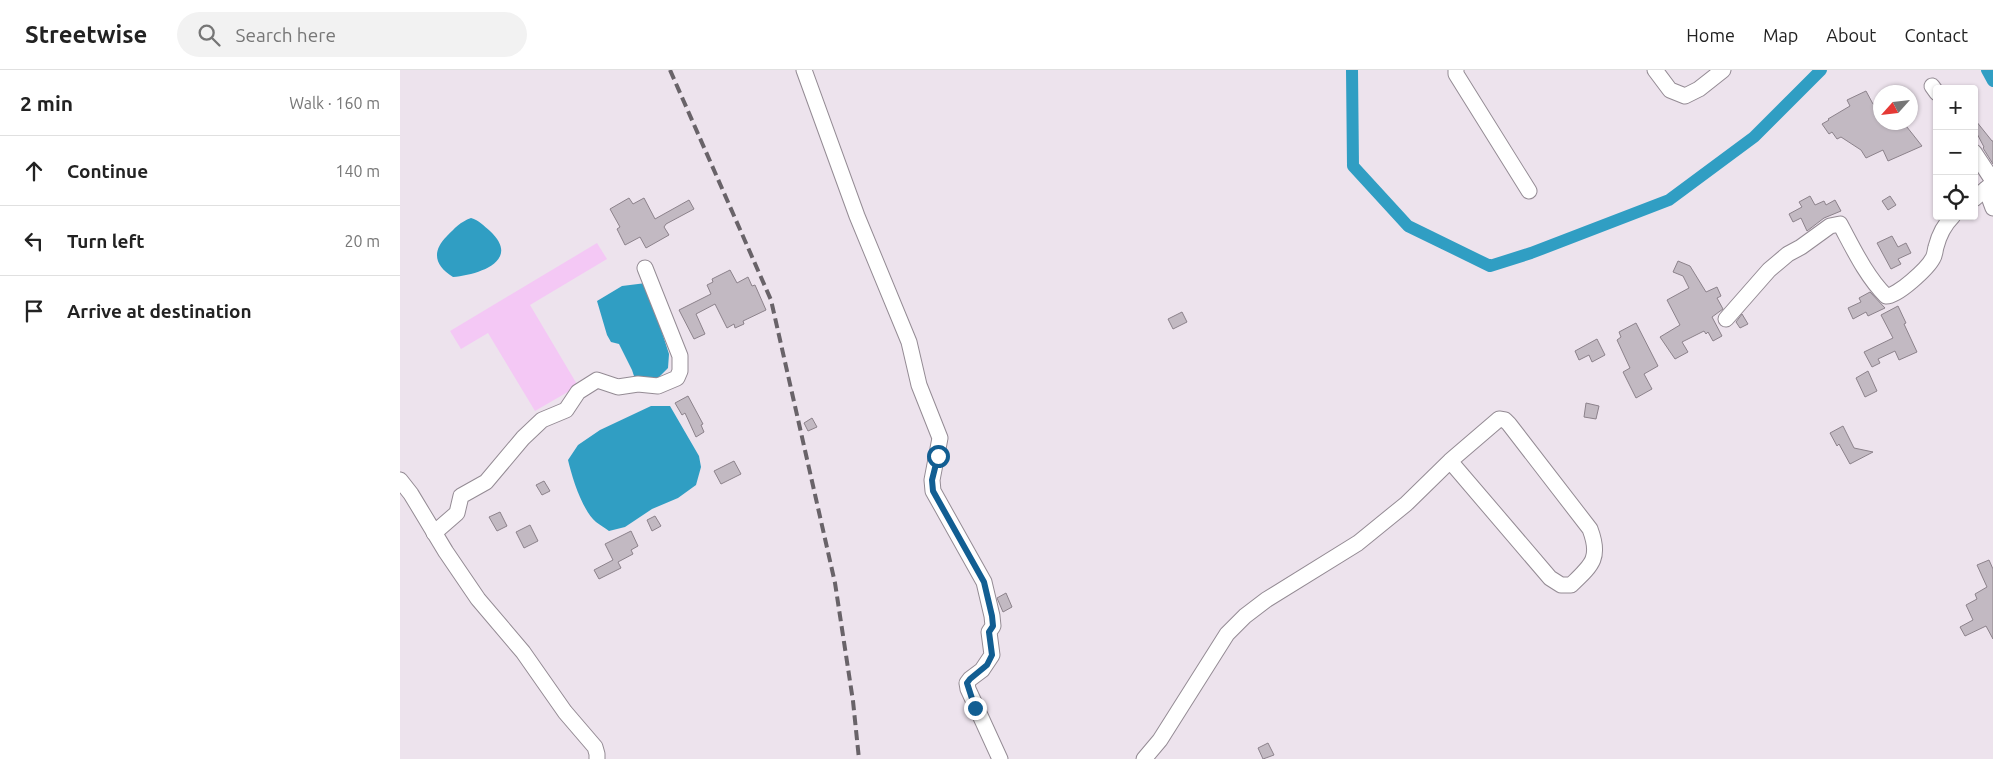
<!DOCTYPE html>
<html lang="en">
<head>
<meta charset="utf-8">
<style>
  body { margin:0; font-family:Ubuntu,sans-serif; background:#f2f2f2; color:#222 }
  .controls { position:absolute; right:15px; top:15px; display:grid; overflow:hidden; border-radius:5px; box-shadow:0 1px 4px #0004 }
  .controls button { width:45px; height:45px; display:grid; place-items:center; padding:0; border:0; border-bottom:1px solid #e0e0e0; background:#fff; color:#222; font:25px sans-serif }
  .compass { position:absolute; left:1473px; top:15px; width:45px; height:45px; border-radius:50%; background:#fff; box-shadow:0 1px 4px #0004; rotate:243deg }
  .stop { position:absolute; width:15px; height:15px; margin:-11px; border:4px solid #125e92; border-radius:50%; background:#fff }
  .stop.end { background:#125e92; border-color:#fff; box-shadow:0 1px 5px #0008 }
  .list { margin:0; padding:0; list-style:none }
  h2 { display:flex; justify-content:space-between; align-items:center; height:65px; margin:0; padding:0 20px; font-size:21px }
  h2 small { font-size:16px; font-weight:400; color:#767676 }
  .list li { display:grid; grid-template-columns:32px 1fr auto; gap:15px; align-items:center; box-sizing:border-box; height:70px; padding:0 20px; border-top:1px solid #e0e0e0 }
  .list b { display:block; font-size:19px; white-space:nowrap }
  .list em { font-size:16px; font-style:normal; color:#767676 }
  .icon { flex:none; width:28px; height:28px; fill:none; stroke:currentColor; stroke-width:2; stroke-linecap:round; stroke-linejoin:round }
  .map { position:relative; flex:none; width:1593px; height:689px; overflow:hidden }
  header { display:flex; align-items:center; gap:30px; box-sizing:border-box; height:70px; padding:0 25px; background:#fff; border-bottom:1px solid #e0e0e0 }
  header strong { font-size:24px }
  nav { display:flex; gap:28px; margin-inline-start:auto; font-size:18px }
  .search { width:350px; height:45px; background:#f2f2f2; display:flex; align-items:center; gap:12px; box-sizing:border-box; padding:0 18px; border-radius:28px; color:#767676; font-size:19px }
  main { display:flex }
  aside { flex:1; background:#fff }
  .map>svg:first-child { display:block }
  .green { fill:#f4c8f5 }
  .water { fill:#309ec3 }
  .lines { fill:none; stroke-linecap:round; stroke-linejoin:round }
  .canal { stroke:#309ec3; stroke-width:12 }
  .building { fill:#c2b9c2; stroke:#8c828b }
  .minor-casing { stroke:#948b94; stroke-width:17 }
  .minor { stroke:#fff; stroke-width:15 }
  .rail { stroke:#696369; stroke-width:4; stroke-dasharray:10 5; stroke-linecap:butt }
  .route { stroke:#125e92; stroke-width:6 }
</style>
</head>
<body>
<header>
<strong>Streetwise</strong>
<div class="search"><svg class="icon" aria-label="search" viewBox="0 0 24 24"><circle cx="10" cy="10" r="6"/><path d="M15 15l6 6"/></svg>Search here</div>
<nav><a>Home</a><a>Map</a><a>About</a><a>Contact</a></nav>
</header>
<main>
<aside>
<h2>2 min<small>Walk · 160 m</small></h2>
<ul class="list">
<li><svg class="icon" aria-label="ahead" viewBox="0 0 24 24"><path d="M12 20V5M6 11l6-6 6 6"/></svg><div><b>Continue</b></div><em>140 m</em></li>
<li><svg class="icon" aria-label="left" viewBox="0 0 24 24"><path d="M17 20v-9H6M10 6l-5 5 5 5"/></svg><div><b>Turn left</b></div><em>20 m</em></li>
<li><svg class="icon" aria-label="arrive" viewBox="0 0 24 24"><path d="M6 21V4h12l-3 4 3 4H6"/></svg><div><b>Arrive at destination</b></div></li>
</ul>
</aside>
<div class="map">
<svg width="1593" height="689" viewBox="0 0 1593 689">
  <rect width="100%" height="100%" fill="#ede3ed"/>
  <polygon class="green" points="197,173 207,189 130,235 178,316 135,341 88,263 61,279 50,261"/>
  <g class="water">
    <path d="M71,148C79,150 84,156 90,161C122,191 78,205 53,207C35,196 31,182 47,166C55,158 60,152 71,148Z"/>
    <polygon points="246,213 269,284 268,298 257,309 235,309 232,300 219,274 211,272 207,265 197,231 222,216"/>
    <path d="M251,336H270L299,386L301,397L296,415L278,428L252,439L225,457L209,461C205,458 200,455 196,452C182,440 172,407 168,390L178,375L200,360Z"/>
  </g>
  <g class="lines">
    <g class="canal">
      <polyline points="952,0 953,96 1008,156 1090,196 1131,183 1269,130 1354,67 1421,0"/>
      <polyline points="1587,0 1593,11"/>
    </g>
  </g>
  <g class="building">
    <polygon points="1466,21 1473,34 1480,38 1480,52 1503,52 1522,76 1488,91 1483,80 1466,88 1461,80 1441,67 1437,69 1432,62 1429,64 1422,54 1429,50 1428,49 1450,36 1447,30"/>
    <polygon points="1576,51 1592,71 1593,71 1593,94 1583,78 1584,77 1574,58 1574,52"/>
    <polygon points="1410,126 1415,135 1424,131 1426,135 1435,130 1441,141 1424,148 1407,161 1401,148 1393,152 1389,144 1402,137 1399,132"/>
    <polygon points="1490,126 1496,135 1488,140 1482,131"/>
    <polygon points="229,128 233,134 244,128 255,149 289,130 294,139 266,154 264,157 269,165 246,178 240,167 225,175 217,159 220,157 210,139"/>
    <polygon points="1492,166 1498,177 1506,173 1511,183 1498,189 1501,194 1491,199 1477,173"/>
    <polygon points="1278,191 1290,196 1306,222 1317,217 1321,226 1317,228 1323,239 1312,247 1322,266 1313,271 1308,262 1306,264 1304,261 1282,272 1288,282 1275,289 1260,267 1280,255 1267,230 1289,218 1283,206 1273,202"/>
    <polygon points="330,200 337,213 348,207 352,216 355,215 366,240 343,251 344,254 335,258 334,254 327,258 315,234 296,244 305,264 294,269 279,240 311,224 307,215 313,212 312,209"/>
    <polygon points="1470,222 1485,238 1468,246 1466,242 1453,249 1448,238 1461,232 1459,228"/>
    <polygon points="1498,236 1506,253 1504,254 1517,282 1499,290 1495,281 1478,289 1480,293 1472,297 1464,282 1493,268 1481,245"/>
    <polygon points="782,242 787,252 773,259 768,249"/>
    <polygon points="1342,244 1348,254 1340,258 1336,252"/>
    <polygon points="1236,253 1258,296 1244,304 1252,319 1236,328 1223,302 1230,298 1217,270 1221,267 1219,262"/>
    <polygon points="1197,269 1205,285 1192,292 1189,285 1179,290 1175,281"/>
    <polygon points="1468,301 1477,321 1465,327 1456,308"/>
    <polygon points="288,326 303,354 301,355 304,362 296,367 285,343 282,345 275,333"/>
    <polygon points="1186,333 1199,336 1196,349 1184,347"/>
    <polygon points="412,348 417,357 408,361 404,353"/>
    <polygon points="1443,356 1454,378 1473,382 1450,394 1439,374 1437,376 1430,363"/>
    <polygon points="334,391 341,404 321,414 314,401"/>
    <polygon points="144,411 150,421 142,425 136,415"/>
    <polygon points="100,442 107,456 97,461 89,447"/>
    <polygon points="255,446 261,456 252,461 247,450"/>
    <polygon points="130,455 138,471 124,478 116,462"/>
    <polygon points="231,461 238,476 231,480 233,484 218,492 221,498 199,509 194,500 213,490 205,474"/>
    <polygon points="1589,490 1593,499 1593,569 1586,556 1565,566 1560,557 1573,550 1566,535 1577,529 1575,524 1587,517 1577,495"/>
    <polygon points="606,523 612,537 603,542 597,528"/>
    <polygon points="868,673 874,685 863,689 858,678"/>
  </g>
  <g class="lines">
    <defs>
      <g id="minor">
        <polyline points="404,0 457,146 509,272 519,315 540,368 532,410 533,421 584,512 592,546 593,556 589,562 592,585 582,600 570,609 567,613 568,619 600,689"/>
        <polyline points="1056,0 1056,4 1129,121"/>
        <polyline points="1255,0 1270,20 1285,26 1299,19 1323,0"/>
        <polyline points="1532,16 1537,23"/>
        <polyline points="1574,82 1593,111"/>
        <polyline points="1586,119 1593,138"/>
        <polyline points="1574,129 1593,113"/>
        <path d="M1326,249L1369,200L1388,184L1401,177L1430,156L1440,154C1453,178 1466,206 1486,226C1497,227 1528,198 1533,188C1535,185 1535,180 1536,177C1539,165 1544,155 1553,146"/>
        <polyline points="0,410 11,424 46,482 78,529 123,582 165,642 195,677 197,684 197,689"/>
        <polyline points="34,463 57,443 61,426 86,412 123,368 142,350 166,340 178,322 197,310 218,317 238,314 258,316 277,308 280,301 280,286 245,198"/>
        <path d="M744,689L760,670L827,564L845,546L866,530L958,473L1006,434L1050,391L1099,349L1105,350L1109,354L1190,459C1201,488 1192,495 1171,515H1161L1150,508L1050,391"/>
      </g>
    </defs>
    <use href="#minor" class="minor-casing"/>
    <use href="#minor" class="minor"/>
    <polyline class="rail" points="270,0 371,230 435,513 453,631 459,689"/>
  </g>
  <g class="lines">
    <polyline class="route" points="538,386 532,410 533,421 584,512 592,546 593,556 589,562 592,585 587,595 570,609 567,613 575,638"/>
  </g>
</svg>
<div class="controls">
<button>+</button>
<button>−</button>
<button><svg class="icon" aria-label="locate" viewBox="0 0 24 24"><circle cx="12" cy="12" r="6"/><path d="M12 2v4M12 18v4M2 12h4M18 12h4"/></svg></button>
</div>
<svg class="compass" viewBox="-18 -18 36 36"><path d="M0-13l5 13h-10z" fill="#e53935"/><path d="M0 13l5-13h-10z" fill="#767676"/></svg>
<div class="stop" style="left:538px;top:386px"></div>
<div class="stop end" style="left:575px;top:638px"></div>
</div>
</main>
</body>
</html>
